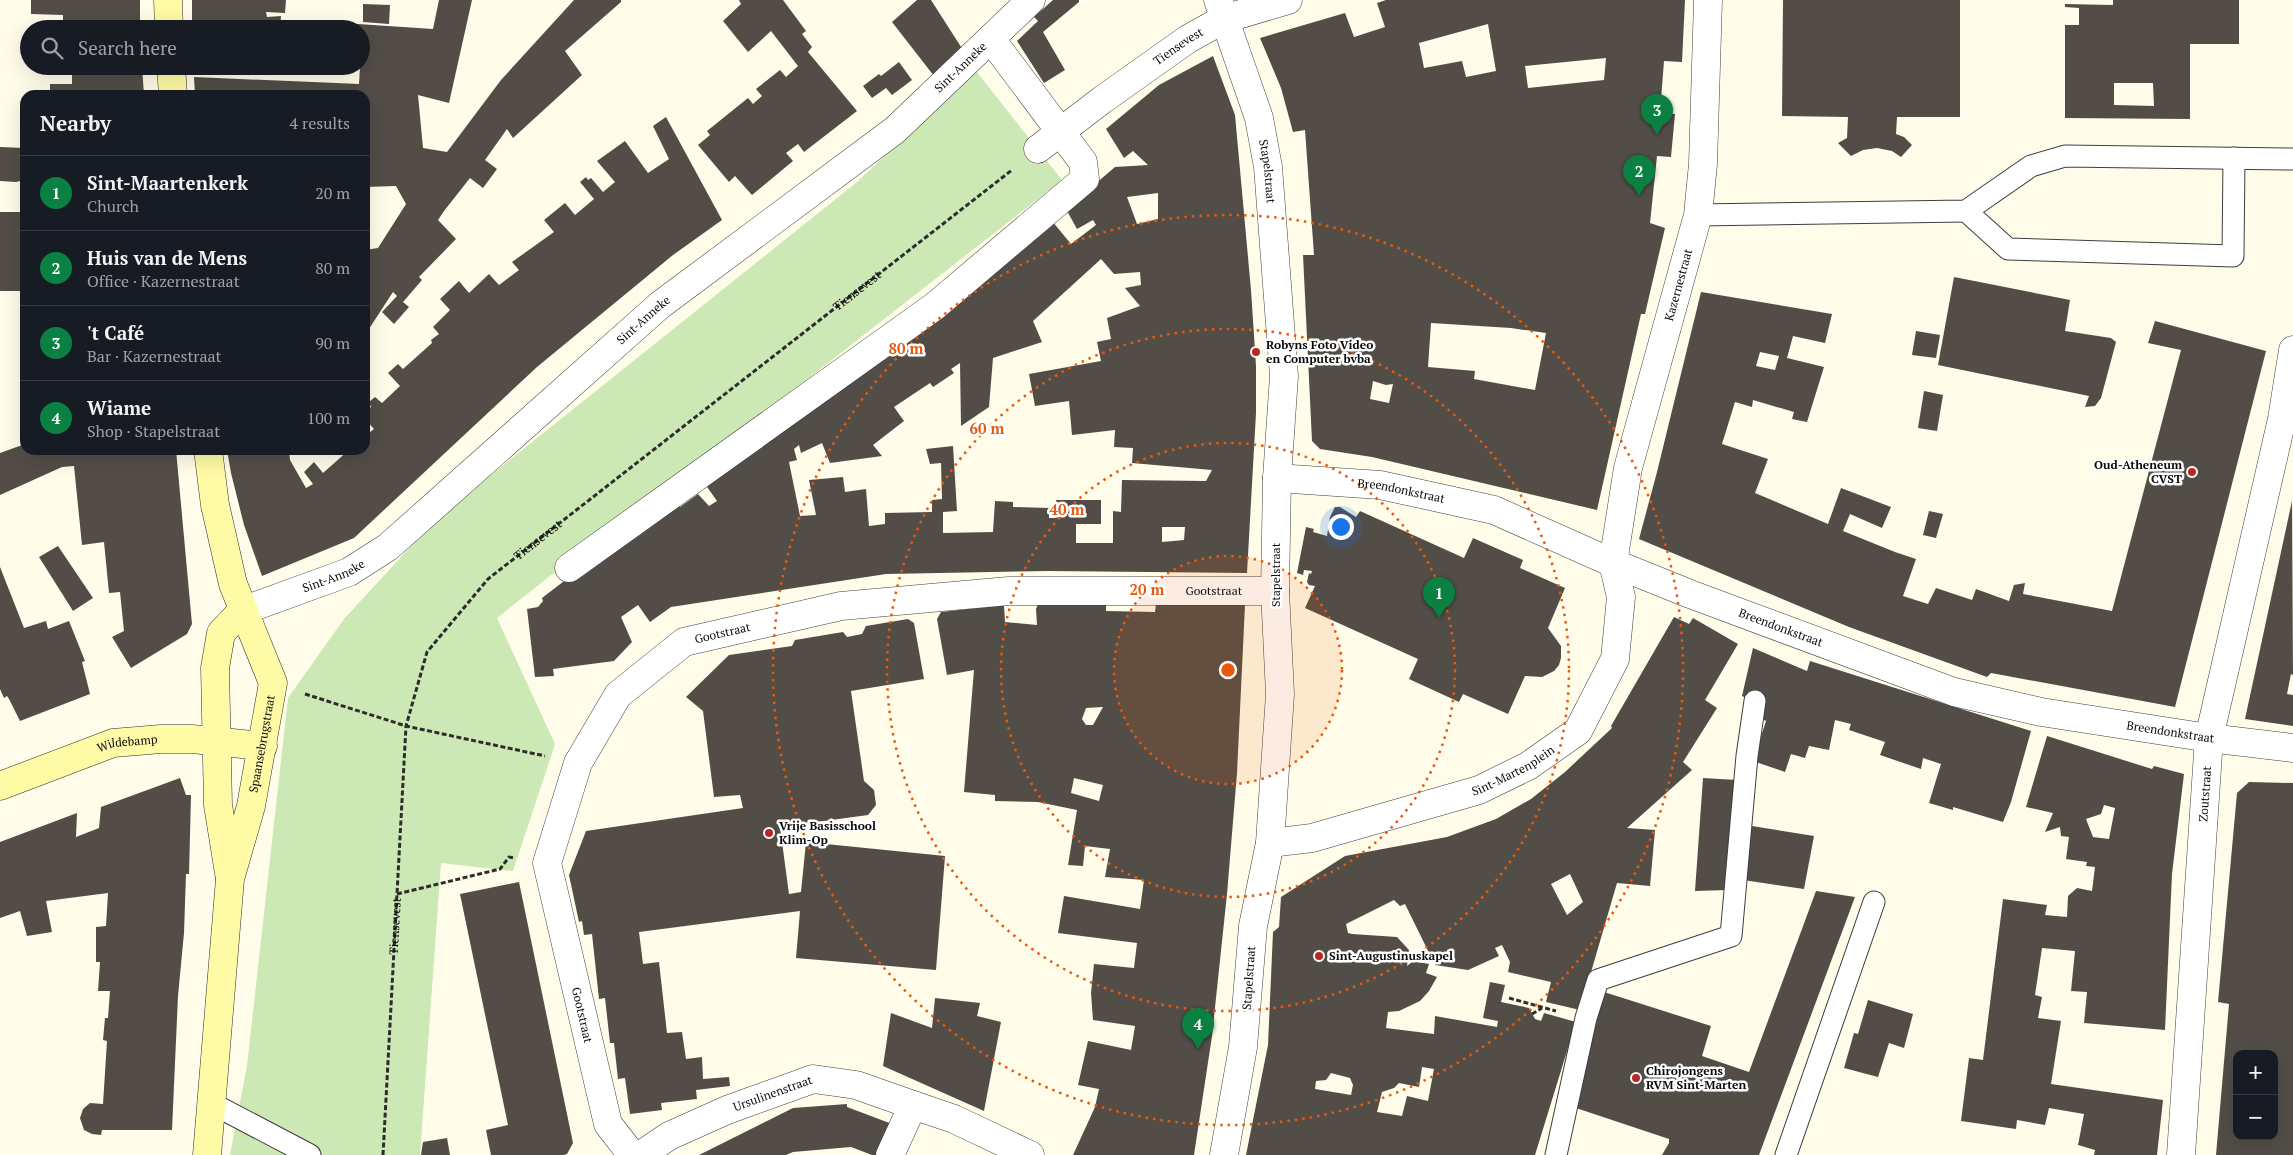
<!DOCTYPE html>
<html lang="en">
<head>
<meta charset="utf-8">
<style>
  body { margin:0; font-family:"PT Serif",serif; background:#20242c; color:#f1f3f6 }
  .controls { position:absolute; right:15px; bottom:15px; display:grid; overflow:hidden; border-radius:10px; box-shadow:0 5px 20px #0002 }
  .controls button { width:45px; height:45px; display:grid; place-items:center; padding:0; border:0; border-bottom:1px solid #363941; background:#171b24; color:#f1f3f6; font:25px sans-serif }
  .you { position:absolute; left:1340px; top:526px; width:18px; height:18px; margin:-12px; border:4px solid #fff; border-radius:50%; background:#1a73e8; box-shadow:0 0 0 8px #1a73e833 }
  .badge { display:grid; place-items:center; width:32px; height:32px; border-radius:50%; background:#0b8043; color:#fff; font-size:16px; font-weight:700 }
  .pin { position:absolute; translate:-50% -41px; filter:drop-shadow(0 1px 2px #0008) }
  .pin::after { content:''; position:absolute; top:26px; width:18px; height:15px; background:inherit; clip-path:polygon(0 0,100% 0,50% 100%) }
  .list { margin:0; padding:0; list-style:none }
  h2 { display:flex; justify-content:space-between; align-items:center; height:65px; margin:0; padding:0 20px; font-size:21px }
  h2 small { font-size:16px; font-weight:400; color:#9ea1a6 }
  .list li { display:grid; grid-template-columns:32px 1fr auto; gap:15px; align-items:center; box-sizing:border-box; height:75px; padding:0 20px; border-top:1px solid #363941 }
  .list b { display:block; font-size:19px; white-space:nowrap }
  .list p { margin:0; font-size:16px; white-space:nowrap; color:#9ea1a6 }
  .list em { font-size:16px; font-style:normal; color:#9ea1a6 }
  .icon { flex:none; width:28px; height:28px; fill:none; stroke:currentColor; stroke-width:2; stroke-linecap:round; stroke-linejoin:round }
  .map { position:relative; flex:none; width:2293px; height:1155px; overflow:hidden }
  .search { position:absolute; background:#171b24; box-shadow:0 5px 20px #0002; left:20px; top:20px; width:350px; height:55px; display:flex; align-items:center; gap:12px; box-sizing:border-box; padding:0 18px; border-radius:28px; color:#9ea1a6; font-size:19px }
  .panel { position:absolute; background:#171b24; box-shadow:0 5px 20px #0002; left:20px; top:90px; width:350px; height:365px; border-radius:15px }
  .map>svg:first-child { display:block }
  .green { fill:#cce8b4 }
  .building { fill:#534d48; fill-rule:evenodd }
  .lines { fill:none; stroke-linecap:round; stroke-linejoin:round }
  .lane-casing { stroke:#3e3e3e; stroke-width:23 }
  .street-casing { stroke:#3e3e3e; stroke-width:29 }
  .secondary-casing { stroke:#2d2d2d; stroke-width:29 }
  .path { stroke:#2d2d2d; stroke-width:3; stroke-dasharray:5 2.5; stroke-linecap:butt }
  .lane { stroke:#fff; stroke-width:21 }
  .street { stroke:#fff; stroke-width:28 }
  .secondary { stroke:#fefaa5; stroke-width:28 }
  .ring { fill:none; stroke:#e8590c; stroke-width:2.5; stroke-dasharray:2.5 5 }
  .poi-dot { fill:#b92725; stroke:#fff; stroke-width:2 }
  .labels { text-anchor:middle; stroke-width:5; stroke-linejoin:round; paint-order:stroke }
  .street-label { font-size:12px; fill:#0b0b0b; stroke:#fff }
  .poi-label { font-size:12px; font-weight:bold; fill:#0b0b0b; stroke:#fff; text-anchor:start }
  .centre { fill:#e8590c; stroke:#fff; stroke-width:2.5 }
  .ring-label { font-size:15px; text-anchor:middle; font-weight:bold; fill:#e8590c; stroke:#fff; stroke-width:5; stroke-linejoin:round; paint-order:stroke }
</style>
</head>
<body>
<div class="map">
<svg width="2293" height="1155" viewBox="0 0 2293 1155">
  <rect width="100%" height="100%" fill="#fffce9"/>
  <polygon class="green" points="976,71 1062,180 659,495 575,556 497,618 555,744 513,871 441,863 420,1155 230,1155 247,1066 288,698 344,619 436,519 857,182"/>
  <g class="building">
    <polygon points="31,0 140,0 140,29 48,29 48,25 63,25 63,15 31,14"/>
    <polygon points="192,0 286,0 285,13 266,12 267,17 281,16 280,29 192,29"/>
    <polygon points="439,0 472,0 449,103 418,95 423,148 447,152 501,80 574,0 621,0 621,2 565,51 582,75 513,138 507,129 485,160 497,169 483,188 470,178 444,211 438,220 456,239 419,277 422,280 403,302 409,307 394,324 382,312 397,296 393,292 365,335 365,250 378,248 406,204 396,186 365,187 365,95 195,95 194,77 359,84 360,66 361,66 361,29 327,29 328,22 433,29"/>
    <polygon points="739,0 783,0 806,31 802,34 812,47 808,52 857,111 804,152 798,144 786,153 793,161 752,195 735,176 729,182 698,145 710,135 707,131 748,98 753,104 762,96 756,89 780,70 786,77 798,66 771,31 748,52 723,21 741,4"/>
    <polygon points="917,0 931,0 963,50 934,76 892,22"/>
    <polygon points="1053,0 1079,0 1079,2 1043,32 1065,70 1044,83 1017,41 1038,21 1034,17"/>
    <path d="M1386,0H1685L1682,62L1664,61L1660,113L1675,114L1671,157L1657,156L1650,223L1665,228L1645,314H1641L1597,510L1372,457L1320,449L1312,441L1303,255H1314L1305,130L1293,132L1281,88L1260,38L1345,13L1354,37L1385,27L1377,3ZM1488,24L1496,71L1466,77L1462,61L1424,68L1419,43ZM1606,58L1604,80L1528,88L1525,66ZM1431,323L1511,328L1546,333L1535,390L1474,379L1475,371L1428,367ZM1373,381L1386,385L1393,384L1389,403L1370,399Z"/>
    <polygon points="1783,0 1960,0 1960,117 1897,117 1896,134 1904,137 1912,145 1901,157 1892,151 1877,148 1863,150 1851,156 1838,143 1847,138 1848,117 1782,116"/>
    <path d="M2113,0H2239V44H2190V119L2065,118V25H2079V8L2065,7V4L2113,5ZM2114,83H2153L2154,106L2114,105Z"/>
    <polygon points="363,4 390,5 389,24 363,22"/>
    <path d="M1213,56L1235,115L1251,290L1256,366V413L1247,573L1049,571L886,574L671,607L650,622L638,605L621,617L632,642L614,661L553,669L554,676L535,677L527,609L538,607L543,601L542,598L568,578L677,503L680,507L698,494L709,506L717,501L705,484L1052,221L1071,244L1096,225L1093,220L1077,229L1066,209L1115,167L1148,165L1133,151L1124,158L1106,129L1159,85ZM1158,193V219L1137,224L1127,197ZM1101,259L1114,274L1140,272L1141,285L1125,288L1140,306L1107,318L1111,339L1097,342L1101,361L1029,374L1035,406L1069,401L1072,435L1115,430L1114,447L1133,448L1132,463L1212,470L1206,481L1122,480L1121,512L1113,511V543H1076V524H1101V500H1056V518H1049V508L1013,507V502L995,501L993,532L943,533V512L957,511L953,446L926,449L930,464L941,463L942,499L932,500V512L885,513V524L869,526L866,489L845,492L843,477L809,480L816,515L800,516L789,462L797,460L794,449L799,445L801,453L822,443L830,463L882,456L873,445L904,421L894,407L930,383L933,387L954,373L951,369L960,363L961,426L989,407L993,358L1042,342L1033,321ZM1162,527H1185L1184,540L1162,542Z"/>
    <polygon points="899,62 912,80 892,95 886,88 872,98 863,86 879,74 881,76"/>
    <polygon points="72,66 142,66 144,95 50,95 50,84 72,84"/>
    <polygon points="193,66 300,66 300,74 194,71"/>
    <polygon points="666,117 722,220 673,255 537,367 354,538 262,576 244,525 231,473 227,450 289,450 290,460 306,488 313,484 304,472 314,462 323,473 349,450 365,450 365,436 374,429 365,419 365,412 371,407 369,402 375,397 382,403 400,386 388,373 398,364 403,369 432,343 431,340 439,334 433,327 450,310 440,299 459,281 469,293 489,274 499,285 519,270 512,262 554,232 544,220 565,203 575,215 594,199 580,182 586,177 588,180 591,178 603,192 615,182 597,161 625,141 648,173 669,159 653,126"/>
    <polygon points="0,147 25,148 25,180 16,182 0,181"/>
    <polygon points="0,212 20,212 20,243 25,243 25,270 20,271 22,291 0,291"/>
    <polygon points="1954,277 2070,300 2065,331 2111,338 2116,342 2101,398 2095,406 2085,407 2089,396 1938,365"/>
    <path d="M1701,292L1832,314L1825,343L1793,336L1787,358L1824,367L1807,422L1792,419L1794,412L1753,400L1752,407L1735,402L1722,444L1768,459L1755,493L1828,524L1841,488L1891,507L1882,528L1850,514L1843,531L1895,552L1916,559L1903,596L1928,604L1936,588L1972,600L1976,589L2009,601L2014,585L2025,583L2023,594L2112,611L2181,350L2148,343L2155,321L2266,351L2175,707L1991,673L1987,677L1849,627L1639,539L1657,472ZM1760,352L1779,356L1775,370L1756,366Z"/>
    <polygon points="1916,331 1940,335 1936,358 1912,355"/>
    <polygon points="1924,391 1943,395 1937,431 1918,428"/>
    <polygon points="25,444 25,450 176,450 192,624 187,634 131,668 112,637 124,631 120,592 109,593 104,542 82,545 74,466 62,467 0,495 0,453"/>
    <polygon points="2292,501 2293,675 2291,674 2287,694 2293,695 2293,726 2245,719"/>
    <polygon points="1335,507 1340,507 1356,517 1360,511 1464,558 1473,538 1523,560 1520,568 1565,588 1548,628 1561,646 1561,658 1559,665 1554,671 1542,677 1525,676 1508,714 1463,694 1459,702 1409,679 1418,659 1305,608 1315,586 1309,585 1307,582 1309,573 1311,574 1312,571 1304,570 1303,575 1297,573 1306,527 1314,529 1313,532 1327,536 1330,517"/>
    <polygon points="1929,511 1943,514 1936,538 1923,535"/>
    <polygon points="58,546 93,598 73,611 39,557"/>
    <polygon points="0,567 24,628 46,621 48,629 69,621 85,661 82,662 90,694 20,721 9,699 7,696 4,698 0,689"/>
    <path d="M1106,601V611L1155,612L1156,604L1245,605L1237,773L1227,894L1212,1036L1194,1155H1073L1095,1107L1099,1089L1078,1085L1088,1041L1131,1050L1135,1026L1093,1020L1091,993L1094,964L1134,968L1137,943L1058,933L1064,896L1140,909L1144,880L1105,877L1110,849L1085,846L1083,866L1068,865L1077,810L1038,802L995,801V795L964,792L974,670L947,675L937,619L941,612L1004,605L1005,622L1037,625L1036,609L1039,602ZM1103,707L1093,725H1086L1082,719L1086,708ZM1074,778L1103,785L1099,801L1071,793Z"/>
    <path d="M1674,617L1689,624L1693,618L1738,644L1705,700L1717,708L1683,762L1692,770L1627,828L1655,830L1650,886L1617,883L1580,1010L1546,1002L1551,982L1508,972L1510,962L1502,945L1495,948L1499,956L1468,970L1435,965L1405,904L1400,906L1394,900L1346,924L1348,933L1352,934L1397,937L1409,950L1407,966L1413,961L1429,964L1426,973L1437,977L1429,991L1420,1001L1399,1011L1388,1012L1386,1028L1434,1034L1435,1016L1497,1027L1498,1021L1483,1018L1490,982L1505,985L1501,1002L1529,1008L1535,1019L1541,1021L1544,1013L1576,1022L1535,1155H1246L1268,1045L1273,932L1279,927L1281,897L1345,856L1447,837L1496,819L1531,799L1565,772L1612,728L1611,726ZM1570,874L1583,902L1567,915L1551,884ZM1422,1067L1434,1069L1428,1101L1407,1096L1402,1116L1377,1112L1382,1092L1394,1088L1399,1083L1419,1087ZM1331,1073L1350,1078L1353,1085L1351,1095L1315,1089L1316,1081L1326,1080Z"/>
    <polygon points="908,619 914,623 924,679 851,691 864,781 874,790 876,805 868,815 780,827 789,894 801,892 806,842 945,856 936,970 796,958 800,911 639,932 643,964 659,962 667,1033 682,1032 686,1059 702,1057 703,1079 729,1077 730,1086 696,1090 697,1099 661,1103 662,1110 630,1114 625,1078 618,1079 614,1043 610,1043 605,998 599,999 592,934 584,935 582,921 579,922 569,875 586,831 743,808 740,795 714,797 703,711 686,697 729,655 792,646 795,640 843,632 847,637 862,634 866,626"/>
    <polygon points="1753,648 1807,671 1810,661 2031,731 2011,802 2003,822 1953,807 1953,810 1929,803 1941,764 1923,758 1921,769 1880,755 1885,742 1849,730 1851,724 1835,720 1829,750 1809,746 1805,758 1791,754 1785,772 1753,761 1766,721 1761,718 1765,706 1742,696"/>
    <path d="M2047,736L2152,769L2154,766L2184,774L2172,874L2165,1030L2084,1023L2087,992L2071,991L2075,951L2042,948L2035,995L2042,997L2038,1018L2061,1021L2051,1084L2163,1100L2157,1155H2094L2095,1150L2078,1145L2084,1114L2049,1108L2045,1125L2017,1120L2016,1129L1961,1121L1969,1058L1983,1060L2003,899L2047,905L2045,915L2067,917L2068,896L2077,888L2092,891L2095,867L2086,866L2087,862L2066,859L2069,837L2061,836L2060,827L2045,832L2053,813L2026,807ZM2104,805L2115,808L2109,839L2093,837L2086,819L2101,814Z"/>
    <polygon points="180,778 186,795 191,795 189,874 186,874 184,933 178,996 172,1130 102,1130 101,1135 92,1134 84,1130 80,1118 83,1109 90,1103 103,1104 107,1041 103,1040 105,1018 108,1018 110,991 98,991 100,962 96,962 96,927 106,926 108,893 46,901 52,932 27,936 20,911 0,918 0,842 77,813 76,837 99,828 101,807"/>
    <polygon points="1703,778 1737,780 1728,890 1695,891"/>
    <path d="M2249,782L2293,783V1155H2216L2229,1004L2218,1002L2237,793ZM2237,1054H2274V1136H2237Z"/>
    <polygon points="1752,826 1814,836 1804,889 1743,880"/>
    <polygon points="519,882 573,1143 567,1154 564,1155 491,1155 486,1130 508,1125 460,894"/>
    <polygon points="1816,891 1855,897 1759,1155 1662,1155 1669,1143 1669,1139 1567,1105 1604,992 1711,1026 1702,1056 1749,1072"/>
    <polygon points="935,998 980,1003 977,1016 1001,1022 984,1111 883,1066 891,1013 932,1028"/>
    <polygon points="1868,1000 1913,1014 1904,1048 1889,1043 1878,1077 1844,1068 1854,1033 1858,1034"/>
    <polygon points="847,1104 847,1107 900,1127 883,1155 872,1155 851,1147 793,1152 786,1155 699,1155 793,1108"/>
    <polygon points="447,1138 450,1155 421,1155 423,1142"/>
  </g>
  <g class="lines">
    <defs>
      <g id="lane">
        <polyline points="1966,211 2008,249 2233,256 2234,158"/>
        <polyline points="1698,215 1966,211 2031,166 2065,156 2293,159"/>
        <polyline points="211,1103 310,1155"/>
        <polyline points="1556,1155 1586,1018 1598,980 1731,936 1747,756 1755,701"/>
        <polyline points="1786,1155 1874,902"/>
      </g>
      <g id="street">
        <path id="s2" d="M1218,0L1259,118L1268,167L1284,376L1277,478L1275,591L1280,694L1270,843L1253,926L1243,1047L1224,1155"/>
        <path id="s3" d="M1038,149L1102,100L1188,39L1224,19L1288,0"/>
        <path id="s4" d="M1277,478L1380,485L1494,510L1613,563L1690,594L1954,692L2041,712L2209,738L2293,748"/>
        <polyline points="569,568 935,306 1085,179 1083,162 991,39"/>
        <path id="s5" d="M242,611L349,572L388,547L660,305L895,130L1031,0"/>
        <path id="s6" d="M1270,843L1312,838L1479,790L1528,766L1578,731L1615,659L1621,597L1613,563L1628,468L1698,215L1703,164L1708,0"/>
        <path id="s7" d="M632,1155L608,1124L547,863L578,763L618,695L684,642L841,606L1009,591H1275"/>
        <path id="s8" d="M641,1155L669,1136L727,1110L813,1079L856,1085L913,1105L954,1119L1030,1155"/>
        <polyline points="890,1155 913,1105"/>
        <path id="s9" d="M2181,1155L2209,738L2282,419L2293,350"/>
      </g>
      <g id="secondary">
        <polyline points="168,0 169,29"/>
        <polyline points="171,66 173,95"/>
        <path id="s10" d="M0,786L113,743L161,739H192L263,746"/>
        <polyline points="229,873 218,805 215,668 221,633 242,611"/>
        <path id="s11" d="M207,1155L230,879L251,806L273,683L233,584L215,505L208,450"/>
      </g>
    </defs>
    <use href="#lane" class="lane-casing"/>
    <use href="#street" class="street-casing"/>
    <use href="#secondary" class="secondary-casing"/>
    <g class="path">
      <polyline points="305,694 406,726 545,756"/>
      <polyline points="397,894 500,869 509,857 515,858"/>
      <polyline points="1509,998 1556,1011"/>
      <polyline points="1532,1014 1542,1008"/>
      <path id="s1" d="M383,1155L406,726L427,652L488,579L1012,170"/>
    </g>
    <use href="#lane" class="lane"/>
    <use href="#street" class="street"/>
    <use href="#secondary" class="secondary"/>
  </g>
  <circle cx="1228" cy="670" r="114" fill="#e8590c" fill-opacity=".12"/>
  <g class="ring">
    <circle cx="1228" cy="670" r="114"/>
    <circle cx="1228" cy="670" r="227"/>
    <circle cx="1228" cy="670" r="341"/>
    <circle cx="1228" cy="670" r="455"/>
  </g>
  <g class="poi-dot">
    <circle cx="1256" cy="352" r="5"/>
    <circle cx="2192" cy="472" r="5"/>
    <circle cx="769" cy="833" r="5"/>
    <circle cx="1319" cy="956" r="5"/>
    <circle cx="1636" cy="1078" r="5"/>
  </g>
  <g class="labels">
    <g class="street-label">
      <text dy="4" stroke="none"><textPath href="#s3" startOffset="174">Tiensevest</textPath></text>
      <text dy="4" stroke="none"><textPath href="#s5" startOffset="908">Sint-Anneke</textPath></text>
      <text dy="4" stroke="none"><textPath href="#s2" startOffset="179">Stapelstraat</textPath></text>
      <text dy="4" stroke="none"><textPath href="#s6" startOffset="796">Kazernestraat</textPath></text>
      <text dy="4" stroke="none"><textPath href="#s1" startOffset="1070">Tiensevest</textPath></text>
      <text dy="4" stroke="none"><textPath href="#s5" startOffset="502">Sint-Anneke</textPath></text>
      <text dy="4" stroke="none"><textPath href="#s4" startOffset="125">Breendonkstraat</textPath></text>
      <text dy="4" stroke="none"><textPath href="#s1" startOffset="665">Tiensevest</textPath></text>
      <text dy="4" stroke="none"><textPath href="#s5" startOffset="98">Sint-Anneke</textPath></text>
      <text transform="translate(1276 575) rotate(-90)" y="4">Stapelstraat</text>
      <text dy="4" stroke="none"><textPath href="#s7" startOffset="1110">Gootstraat</textPath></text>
      <text dy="4" stroke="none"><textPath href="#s4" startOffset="530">Breendonkstraat</textPath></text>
      <text dy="4" stroke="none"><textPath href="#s7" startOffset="615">Gootstraat</textPath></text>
      <text dy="4" stroke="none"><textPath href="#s4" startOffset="935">Breendonkstraat</textPath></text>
      <text dy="4" stroke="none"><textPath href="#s11" startOffset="416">Spaansebrugstraat</textPath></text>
      <text dy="4" stroke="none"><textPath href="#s10" startOffset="135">Wildebamp</textPath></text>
      <text dy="4" stroke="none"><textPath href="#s6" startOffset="255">Sint-Martenplein</textPath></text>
      <text dy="4" stroke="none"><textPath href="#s9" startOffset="362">Zoutstraat</textPath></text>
      <text dy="4" stroke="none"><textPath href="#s1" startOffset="229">Tiensevest</textPath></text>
      <text transform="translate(1249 978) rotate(-86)" y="4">Stapelstraat</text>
      <text transform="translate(582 1015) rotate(77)" y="4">Gootstraat</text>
      <text dy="4" stroke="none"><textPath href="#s8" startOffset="146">Ursulinenstraat</textPath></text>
    </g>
    <g class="poi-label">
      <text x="1266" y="349">Robyns Foto Video<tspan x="1266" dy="14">en Computer bvba</tspan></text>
      <text x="2182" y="469" text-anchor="end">Oud-Atheneum<tspan x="2182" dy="14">CVST</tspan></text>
      <text x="779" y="830">Vrije Basisschool<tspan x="779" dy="14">Klim-Op</tspan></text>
      <text x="1329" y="960">Sint-Augustinuskapel</text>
      <text x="1646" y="1075">Chirojongens<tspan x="1646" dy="14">RVM Sint-Marten</tspan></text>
    </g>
  </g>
  <circle cx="1228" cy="670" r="8" class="centre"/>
  <g class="ring-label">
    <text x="906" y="354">80 m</text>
    <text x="987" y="434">60 m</text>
    <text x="1067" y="515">40 m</text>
    <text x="1147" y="595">20 m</text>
  </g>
</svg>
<div class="controls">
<button>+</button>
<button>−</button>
</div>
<div class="you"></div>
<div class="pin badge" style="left:1439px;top:618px">1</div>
<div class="pin badge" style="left:1639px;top:196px">2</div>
<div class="pin badge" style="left:1657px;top:135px">3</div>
<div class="pin badge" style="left:1198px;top:1049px">4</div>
<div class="search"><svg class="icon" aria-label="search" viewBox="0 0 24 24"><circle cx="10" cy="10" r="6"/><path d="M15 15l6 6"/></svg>Search here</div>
<section class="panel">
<h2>Nearby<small>4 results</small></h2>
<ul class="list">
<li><span class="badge">1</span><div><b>Sint-Maartenkerk</b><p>Church</p></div><em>20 m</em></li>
<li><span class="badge">2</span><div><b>Huis van de Mens</b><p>Office · Kazernestraat</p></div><em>80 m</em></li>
<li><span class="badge">3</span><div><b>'t Café</b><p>Bar · Kazernestraat</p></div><em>90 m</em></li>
<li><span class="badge">4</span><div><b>Wiame</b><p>Shop · Stapelstraat</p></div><em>100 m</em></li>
</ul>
</section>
</div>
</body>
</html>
